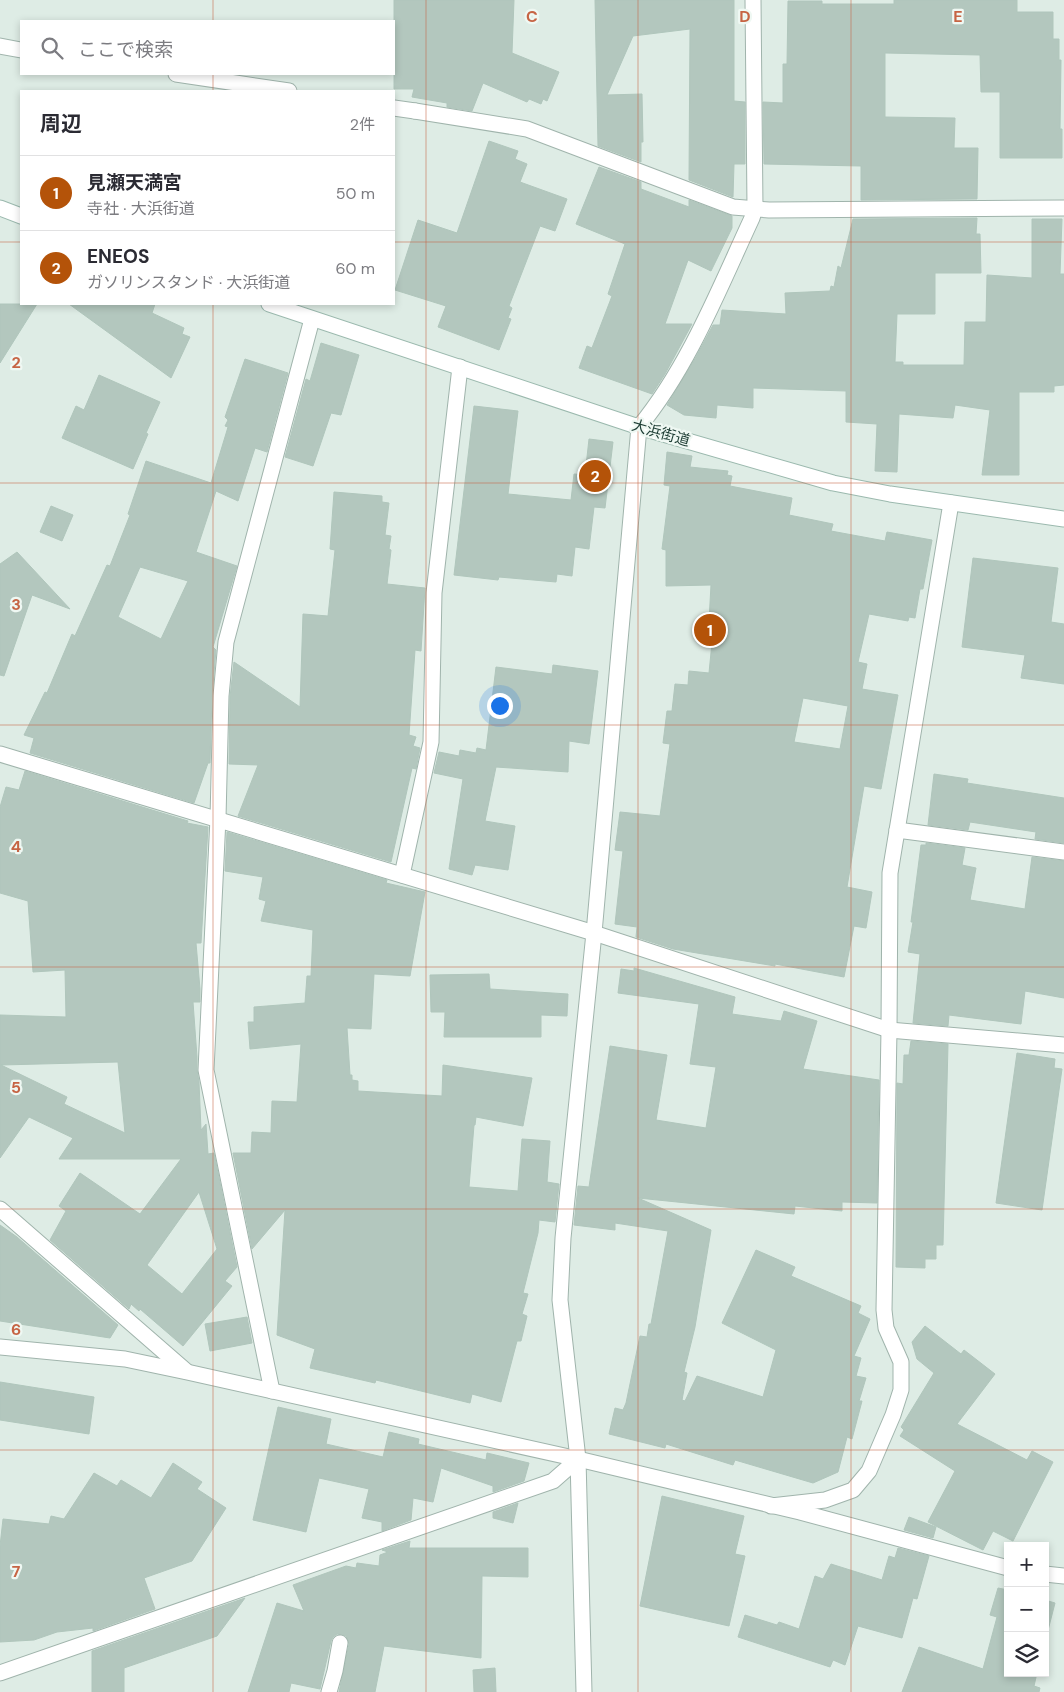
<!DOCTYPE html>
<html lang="ja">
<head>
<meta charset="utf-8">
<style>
  body { margin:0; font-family:"DM Sans","Noto Sans JP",sans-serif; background:#f7f7f7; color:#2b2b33 }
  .controls { position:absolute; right:15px; bottom:15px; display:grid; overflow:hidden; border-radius:0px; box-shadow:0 2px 8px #0003 }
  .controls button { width:45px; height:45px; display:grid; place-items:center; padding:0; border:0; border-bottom:1px solid #e1e1e2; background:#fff; color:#2b2b33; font:25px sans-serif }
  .you { position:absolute; left:499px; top:705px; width:18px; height:18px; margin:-12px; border:4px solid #fff; border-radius:50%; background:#1a73e8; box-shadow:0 0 0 8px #1a73e833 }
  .badge { display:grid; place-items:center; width:32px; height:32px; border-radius:50%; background:#b45309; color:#fff; font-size:16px; font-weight:700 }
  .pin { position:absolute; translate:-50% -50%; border:2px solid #fff; box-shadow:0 1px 5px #0006 }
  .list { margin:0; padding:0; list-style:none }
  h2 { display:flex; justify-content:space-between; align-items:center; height:65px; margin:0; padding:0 20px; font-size:21px }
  h2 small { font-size:16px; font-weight:400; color:#7c7c81 }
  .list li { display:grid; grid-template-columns:32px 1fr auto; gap:15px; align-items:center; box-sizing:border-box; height:75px; padding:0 20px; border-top:1px solid #e1e1e2 }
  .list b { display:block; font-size:19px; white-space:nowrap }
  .list p { margin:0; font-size:16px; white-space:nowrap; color:#7c7c81 }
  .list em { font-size:16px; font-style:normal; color:#7c7c81 }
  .icon { flex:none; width:28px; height:28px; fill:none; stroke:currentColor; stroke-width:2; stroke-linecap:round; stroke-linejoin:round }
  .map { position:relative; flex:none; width:1064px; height:1692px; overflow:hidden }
  .search { position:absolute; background:#fff; box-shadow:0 2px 8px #0003; left:20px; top:20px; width:375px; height:55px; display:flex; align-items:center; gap:12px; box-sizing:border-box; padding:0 18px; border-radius:0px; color:#7c7c81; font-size:19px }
  .panel { position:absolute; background:#fff; box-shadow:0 2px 8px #0003; left:20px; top:90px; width:375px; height:215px; border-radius:0px }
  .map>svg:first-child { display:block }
  .building { fill:#b3c7be; stroke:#b0c6bc; fill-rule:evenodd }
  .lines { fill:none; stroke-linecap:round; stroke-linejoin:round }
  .lane-casing { stroke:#a0b4ac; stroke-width:17 }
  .street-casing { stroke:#a0b4ac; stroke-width:17 }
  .secondary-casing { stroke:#9bb9ae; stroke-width:17 }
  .lane { stroke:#fff; stroke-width:15 }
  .street { stroke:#fff; stroke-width:15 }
  .secondary { stroke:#fff; stroke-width:15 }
  .grid { fill:none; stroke:#c66444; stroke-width:1; stroke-opacity:0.55 }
  .labels { text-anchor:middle; stroke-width:4.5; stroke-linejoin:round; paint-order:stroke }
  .street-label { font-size:15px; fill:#1d3d34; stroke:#eff8f3 }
  .grid-label { font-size:16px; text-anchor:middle; font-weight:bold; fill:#c66444; stroke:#eff8f3; stroke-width:4.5; stroke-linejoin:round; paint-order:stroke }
</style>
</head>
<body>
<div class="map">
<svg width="1064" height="1692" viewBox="0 0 1064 1692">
  <rect width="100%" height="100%" fill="#deece5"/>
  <g class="building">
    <polygon points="394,0 514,0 512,53 559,72 547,101 543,99 541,104 529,99 527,102 483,83 472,111 447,107 447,103 412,97 414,89 394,89"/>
    <polygon points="595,0 734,0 734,101 745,102 745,164 734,164 733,197 689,180 690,29 633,36 607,95 642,94 643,142 641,142 641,162 598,146"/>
    <polygon points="894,0 1017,0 1017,12 1053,12 1053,39 1059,39 1059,60 1061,60 1060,129 1062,129 1062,158 1000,158 1000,92 981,92 980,55 885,53 885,117 955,118 954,148 978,148 977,199 861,200 861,166 764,164 763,102 783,103 783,64 787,64 788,1 822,1 822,4 894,4"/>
    <polygon points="489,141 518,151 515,159 527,164 520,182 567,199 555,231 540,226 509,306 512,308 508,318 511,319 499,350 438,327 446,306 395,290 418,220 457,233"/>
    <polygon points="599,167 641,182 641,189 689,207 689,200 732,216 732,228 711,271 688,260 665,324 692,324 665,374 652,394 579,368 587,346 592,348 612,296 608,294 625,244 576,224"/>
    <polygon points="977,218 976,234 980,234 981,273 935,273 935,314 897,314 895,362 903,362 903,365 964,365 965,322 986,322 987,275 1032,278 1032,219 1062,219 1060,274 1064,274 1064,385 1054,386 1054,392 1019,392 1019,475 982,475 990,410 955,405 953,418 899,414 897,472 875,471 877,424 846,422 846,391 753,388 753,408 717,405 716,418 684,415 667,405 696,357 713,325 720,325 722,310 786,314 785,293 830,291 831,286 834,287 838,266 841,268 853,219"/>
    <polygon points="0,304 37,304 0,363"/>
    <polygon points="69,304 155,304 152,313 184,328 182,334 190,337 171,378"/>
    <polygon points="321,343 359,355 341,415 331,413 313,466 285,457 306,379 310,381"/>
    <path d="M245,359L288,373L267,452L255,448L238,501L216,491L196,552L237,566L213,647L216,650L212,696L210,763H208L194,803L30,753L34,738L24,735L45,692L47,693L72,634L75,636L107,565L110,566L130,515L128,514L146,461L211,483L228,427L225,426L228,420L225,417ZM140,567L188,581L161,639L118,617Z"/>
    <polygon points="99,375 160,402 146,433 148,434 133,469 62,438 76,406 84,410"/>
    <polygon points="474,406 518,411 508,494 571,500 574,474 585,475 589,439 613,442 605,508 594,507 589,549 575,547 572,576 557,574 556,582 499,577 498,580 454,575"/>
    <path d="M667,452L692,456L690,467L728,471L727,475L732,476L730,486L792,498L789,515L833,524L831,531L885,541L887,532L932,540L923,589H920L915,618L909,617L908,621L869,614L858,662L867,664L862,689L898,695L881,789L864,786L847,887L872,892L866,928L854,926L844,977L775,964V966L673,949L636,937L637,927L615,924L623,851L615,850L620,812L660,816L670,744L663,743L667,711H672L675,684L688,685L689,671L709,673L714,622L709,621L711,585L666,586V550L662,549L670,486L664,485ZM803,698L848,706L840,749L794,742Z"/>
    <polygon points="334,492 382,496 382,502 389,503 385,535 391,536 389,549 391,550 387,584 425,588 421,651 415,650 409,735 416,737 413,746 420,748 416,769 412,768 391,862 238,816 258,765 229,764 230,697 234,662 300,707 303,614 328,616 335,550 330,549"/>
    <polygon points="51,506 73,515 62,541 40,532"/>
    <polygon points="17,552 70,609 32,595 4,676 0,675 0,564"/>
    <polygon points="973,558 1058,568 1051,622 1064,624 1064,684 1021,678 1025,655 962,647"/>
    <polygon points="553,665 598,671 589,744 569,741 568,772 496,767 485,821 515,826 508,870 475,865 472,875 449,869 463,779 434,773 439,752 459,756 460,750 476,753 477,748 486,750 496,667 552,674"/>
    <path d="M25,771L188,821L187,823L208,827L201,943H196L200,989V1002H193L197,1057V1070L199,1082L201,1130L206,1124L208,1154L214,1153L237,1267L225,1281L232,1286L183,1346L140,1309L139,1311L131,1304L129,1309L50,1240L66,1211L59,1206L80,1173L140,1214L181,1159H59L73,1138L29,1117L0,1158V1015L66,1017L65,970L33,972L28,901L0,893V807L6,787L19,790ZM118,1062L125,1133L64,1104L67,1097L1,1065ZM199,1192L217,1249L182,1294L147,1265Z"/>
    <polygon points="934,774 968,779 967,783 1064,798 1064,843 1035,839 1036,832 970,822 968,830 928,825"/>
    <polygon points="227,832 387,880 386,883 425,892 410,976 374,974 371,1029 347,1028 350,1075 352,1075 352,1080 358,1081 358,1091 442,1096 443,1065 532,1078 523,1126 476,1117 475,1125 474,1125 469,1187 518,1191 522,1139 550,1141 547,1182 559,1184 555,1222 539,1220 538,1233 523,1293 528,1294 522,1314 527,1316 521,1341 517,1341 501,1402 472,1394 470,1403 376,1380 375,1383 310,1368 315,1349 277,1335 285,1210 252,1249 233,1153 251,1153 252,1132 271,1133 272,1101 297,1102 301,1044 250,1049 248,1022 254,1022 254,1007 305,1003 307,976 311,976 313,930 261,921 266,901 259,899 263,877 225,871"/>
    <polygon points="926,843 965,848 962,865 976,868 970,900 1025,909 1032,857 1064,861 1064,998 1025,991 1021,1024 949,1015 948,1026 913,1023 920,954 908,952 913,922 911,922 921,845 926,845"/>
    <polygon points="634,968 735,997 732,1014 781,1021 784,1011 817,1021 803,1069 879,1080 877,1203 842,1202 842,1211 795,1206 794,1214 638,1198 711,1230 695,1327 684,1372 687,1373 682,1400 685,1401 697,1376 763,1397 776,1350 722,1323 756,1250 795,1267 791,1276 861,1306 858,1313 870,1319 854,1356 861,1358 856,1376 866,1378 859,1401 862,1401 852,1439 847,1437 838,1472 813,1483 735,1460 733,1465 666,1444 665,1448 609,1434 615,1408 623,1410 626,1403 640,1336 647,1337 649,1324 651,1324 668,1231 615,1223 615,1230 574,1225 578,1186 589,1187 610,1046 667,1055 656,1120 706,1128 716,1067 690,1064 699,1004 618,993 621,969 634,971"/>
    <polygon points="489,974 490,989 568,994 567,1016 541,1015 541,1037 444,1037 445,1012 431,1012 430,975"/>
    <polygon points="911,1041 948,1044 943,1245 936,1245 936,1259 925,1259 925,1268 896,1267 897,1083 903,1084 904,1055 909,1055"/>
    <polygon points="1017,1053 1055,1059 1054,1068 1062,1069 1042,1210 996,1203"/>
    <polygon points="0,1225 17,1237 118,1325 110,1338 0,1321"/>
    <polygon points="247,1317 252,1343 210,1351 205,1324"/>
    <polygon points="925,1326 961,1354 964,1350 995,1374 957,1424 1027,1460 1032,1451 1053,1462 1013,1541 993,1531 983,1550 928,1522 955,1471 900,1436 904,1430 901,1427 934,1373 917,1359 912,1342"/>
    <polygon points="0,1382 94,1397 89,1434 0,1420"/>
    <polygon points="278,1407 331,1419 326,1444 383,1457 389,1432 419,1439 418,1444 486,1460 487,1453 529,1463 524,1481 493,1492 493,1486 441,1468 433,1502 413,1498 411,1520 382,1531 382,1522 362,1518 369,1489 319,1478 306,1532 253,1520"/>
    <polygon points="173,1463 202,1482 197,1489 226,1508 192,1561 144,1578 155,1609 93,1631 93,1628 57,1632 34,1640 0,1642 0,1546 3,1519 49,1524 51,1516 64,1519 94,1473 117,1486 121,1480 151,1498"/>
    <polygon points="662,1496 744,1516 735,1554 745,1556 729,1626 640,1606"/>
    <polygon points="518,1503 513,1523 493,1518 493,1512"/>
    <polygon points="909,1517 936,1527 933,1538 904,1530"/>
    <polygon points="410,1541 409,1548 528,1548 528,1577 482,1576 481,1658 384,1646 375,1692 339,1692 349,1644 346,1636 337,1634 333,1637 331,1641 320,1689 291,1683 289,1692 248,1692 277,1603 304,1611 293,1585 346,1566 356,1568 357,1563 379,1566 380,1555 388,1552 382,1550"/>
    <polygon points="898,1548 929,1556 917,1599 913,1598 902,1638 858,1626 845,1665 833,1660 830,1667 738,1637 745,1615 777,1625 779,1622 799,1629 815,1576 823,1579 831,1564 882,1580 889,1556 895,1558"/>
    <polygon points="998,1588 1008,1590 1008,1673 1037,1673 1034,1686 1040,1688 1039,1692 902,1692 919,1647 983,1669 997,1617 990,1615"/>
    <polygon points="245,1598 217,1636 124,1668 124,1692 92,1692 92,1651"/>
    <polygon points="1045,1600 1055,1603 1045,1642"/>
    <polygon points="495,1668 496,1692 474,1692 473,1670"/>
  </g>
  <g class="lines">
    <defs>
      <g id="lane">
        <polyline points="0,46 21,50"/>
        <polyline points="176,74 289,91"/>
        <polyline points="394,108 415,111"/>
        <path d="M639,427C689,366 719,289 752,218L755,208"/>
      </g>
      <g id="street">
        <polyline points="753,0 755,208"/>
        <polyline points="415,111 527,129 733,207 769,210 1064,208"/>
        <polyline points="0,754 594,933 889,1030 1064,1045"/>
        <polyline points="897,830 1064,852"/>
        <polyline points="402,875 431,742 434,593 460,367"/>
        <polyline points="0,1209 186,1371"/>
        <polyline points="0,1347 125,1359 187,1372 578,1459 800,1512 1008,1568"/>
        <polyline points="272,1391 206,1070 218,818 221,696 226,642 312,319"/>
        <polyline points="771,1506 825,1500 853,1490 869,1471 893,1415 901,1390 901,1362 886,1328 884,1310 889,1030 890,873 951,503"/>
        <polyline points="1045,1574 1064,1576"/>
        <polyline points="0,1673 553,1481 578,1459"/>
        <polyline points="329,1692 335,1671 340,1643"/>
        <polyline points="584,1692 578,1459 560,1300 563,1238 594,933 639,427"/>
      </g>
      <g id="secondary">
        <polyline points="0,208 21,216"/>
        <polyline points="269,304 639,427 833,483 890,494 1064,519"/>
      </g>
    </defs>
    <use href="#lane" class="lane-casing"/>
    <use href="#street" class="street-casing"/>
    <use href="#secondary" class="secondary-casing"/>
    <use href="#lane" class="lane"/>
    <use href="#street" class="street"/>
    <use href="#secondary" class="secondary"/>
  </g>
  <path class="grid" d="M213,0V21M426,0V1692M638,0V1692M851,0V1692M213,74V91M0,242H21M394,242H1064M213,304V1692M0,483H1064M0,725H1064M0,967H1064M0,1209H1064M0,1450H1064"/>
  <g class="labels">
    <g class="street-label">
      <text transform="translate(661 433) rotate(16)" y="5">大浜街道</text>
    </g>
  </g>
  <g class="grid-label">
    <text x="532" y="22">C</text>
    <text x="745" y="22">D</text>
    <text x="958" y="22">E</text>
    <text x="16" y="368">2</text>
    <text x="16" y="610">3</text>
    <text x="16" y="852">4</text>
    <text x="16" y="1093">5</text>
    <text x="16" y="1335">6</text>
    <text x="16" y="1577">7</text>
  </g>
</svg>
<div class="controls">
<button>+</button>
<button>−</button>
<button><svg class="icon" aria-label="layers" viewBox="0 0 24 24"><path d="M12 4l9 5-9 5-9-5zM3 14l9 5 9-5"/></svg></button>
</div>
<div class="you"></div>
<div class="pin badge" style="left:710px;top:630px">1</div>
<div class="pin badge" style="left:595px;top:476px">2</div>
<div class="search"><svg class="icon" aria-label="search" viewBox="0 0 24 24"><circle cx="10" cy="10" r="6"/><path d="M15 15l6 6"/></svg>ここで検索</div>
<section class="panel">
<h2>周辺<small>2件</small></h2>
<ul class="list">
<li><span class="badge">1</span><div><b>見瀬天満宮</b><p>寺社 · 大浜街道</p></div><em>50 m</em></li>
<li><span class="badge">2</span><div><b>ENEOS</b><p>ガソリンスタンド · 大浜街道</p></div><em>60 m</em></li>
</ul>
</section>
</div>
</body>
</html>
